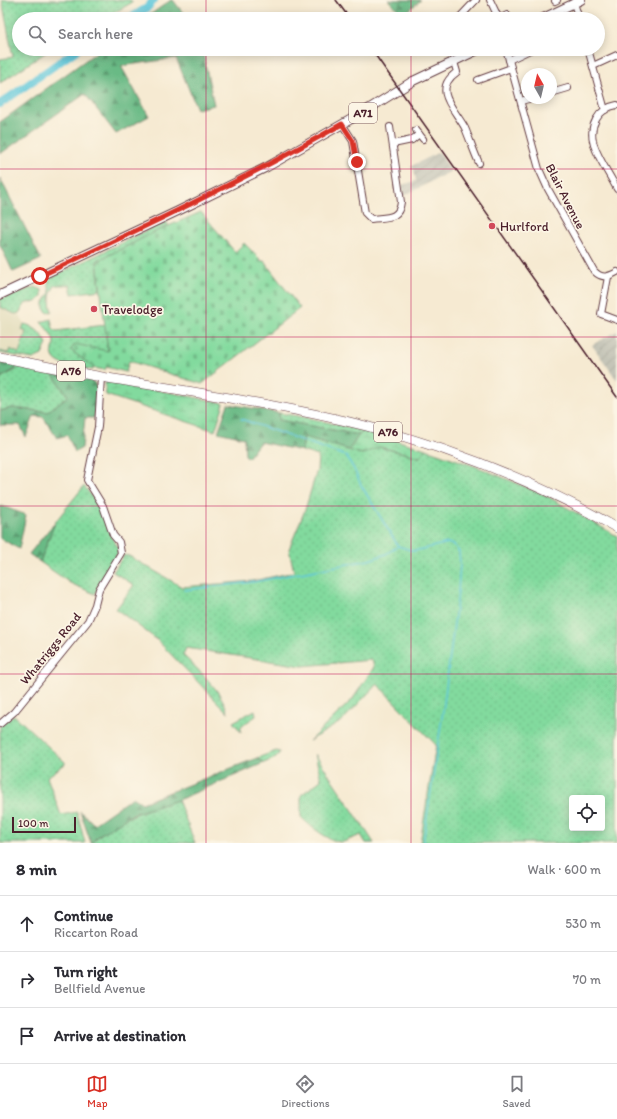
<!DOCTYPE html>
<html lang="en">
<head>
<meta charset="utf-8">
<style>
  body { margin:0; font-family:Itim,sans-serif; background:#f2f2f3; color:#2b2b33 }
  .controls { position:absolute; right:12px; bottom:12px; display:grid; overflow:hidden; border-radius:4px; box-shadow:0 2px 10px #0003 }
  .controls button { width:36px; height:36px; display:grid; place-items:center; padding:0; border:0; border-bottom:1px solid #e1e1e2; background:#fff; color:#2b2b33; font:20px sans-serif }
  .compass { position:absolute; left:521px; top:68px; width:36px; height:36px; border-radius:50%; background:#fff; box-shadow:0 2px 10px #0003; rotate:352deg }
  .scale { position:absolute; left:12px; bottom:10px; width:64px; box-sizing:border-box; padding-left:4px; border:2px solid #4a1f2b; border-top:0; font-size:11px; line-height:14px; white-space:nowrap; color:#4a1f2b; -webkit-text-stroke:3px #fcf5e5; paint-order:stroke }
  .stop { position:absolute; width:12px; height:12px; margin:-9px; border:3px solid #d93025; border-radius:50%; background:#fff }
  .stop.end { background:#d93025; border-color:#fff; box-shadow:0 1px 4px #0008 }
  .list { margin:0; padding:0; list-style:none }
  h2 { display:flex; justify-content:space-between; align-items:center; height:52px; margin:0; padding:0 16px; font-size:17px }
  h2 small { font-size:13px; font-weight:400; color:#7c7c81 }
  .list li { display:grid; grid-template-columns:26px 1fr auto; gap:12px; align-items:center; box-sizing:border-box; height:56px; padding:0 16px; border-top:1px solid #e1e1e2 }
  .list b { display:block; font-size:15px; white-space:nowrap }
  .list p { margin:0; font-size:13px; white-space:nowrap; color:#7c7c81 }
  .list em { font-size:13px; font-style:normal; color:#7c7c81 }
  .icon { flex:none; width:22px; height:22px; fill:none; stroke:currentColor; stroke-width:2; stroke-linecap:round; stroke-linejoin:round }
  .map { position:relative; flex:none; width:617px; height:843px; overflow:hidden }
  .search { position:absolute; background:#fff; box-shadow:0 2px 10px #0003; left:12px; right:12px; top:12px; height:44px; display:flex; align-items:center; gap:10px; box-sizing:border-box; padding:0 14px; border-radius:22px; color:#7c7c81; font-size:15px }
  .sheet { height:220px; background:#fff }
  nav { display:flex; justify-content:space-around; align-items:center; box-sizing:border-box; height:56px; border-top:1px solid #e1e1e2; background:#fff; font-size:11px; color:#7c7c81 }
  nav a { display:grid; justify-items:center; gap:2px }
  nav .on { color:#d93025 }
  .map>svg:first-child { display:block }
  .built { fill:#e2dcba }
  .industrial { fill:url(#industrial-furrows) }
  .grass { fill:url(#grass-dots); stroke:#667c64; fill-rule:evenodd }
  .forest { fill:url(#forest-firs); stroke:#5a6c58 }
  .wetland { fill:url(#wetland-marsh); stroke:#667c64 }
  .cemetery { fill:url(#cemetery-stones); stroke:#667c64 }
  .lines { fill:none; stroke-linecap:round; stroke-linejoin:round }
  .stream { stroke:#5fc8db; stroke-width:1.5 }
  .river { stroke:#5fc8db; stroke-width:8 }
  .minor-casing { stroke:#643d44; stroke-width:8 }
  .major-casing { stroke:#643d44; stroke-width:10 }
  .highway-casing { stroke:#643d44; stroke-width:10 }
  .minor { stroke:#fff; stroke-width:6 }
  .major { stroke:#fff; stroke-width:8 }
  .highway { stroke:#fff; stroke-width:9 }
  .rail { stroke:#4a1f2b; stroke-width:1.5 }
  .route { stroke:#d93025; stroke-width:5 }
  .grid { fill:none; stroke:#c2185b; stroke-width:1; stroke-opacity:0.55 }
  .poi-dot { fill:#d1495b; stroke:#fcf5e5; stroke-width:1.5 }
  .labels { text-anchor:middle; stroke-width:3.5; stroke-linejoin:round; paint-order:stroke }
  .shield { fill:#fcf5e5; stroke:#7f5f63; stroke-width:1 }
  .shield-label { font-size:12px; font-weight:bold; fill:#4a1f2b }
  .street-label { font-size:13px; fill:#4a1f2b; stroke:#fcf5e5 }
  .poi-label { font-size:13px; fill:#4a1f2b; stroke:#fcf5e5; text-anchor:start }
</style>
</head>
<body>
<div class="map">
<svg width="617" height="843" viewBox="0 0 617 843">
  <defs>
    <pattern id="industrial-furrows" width="10" height="10" patternUnits="userSpaceOnUse"><rect width="10" height="10" fill="#c5c5b8"/><path d="M-1 1l2-2M0 10L10 0M9 11l2-2" fill="none" stroke="#aba99e"/></pattern>
    <pattern id="grass-dots" width="8" height="8" patternUnits="userSpaceOnUse"><rect width="8" height="8" fill="#82da9e"/><path d="M2 2h.1M6 6h.1" fill="none" stroke="#72bb88" stroke-width="1.8" stroke-linecap="round"/></pattern>
    <pattern id="forest-firs" width="22" height="20" patternUnits="userSpaceOnUse"><rect width="22" height="20" fill="#69ba85"/><path d="M5 1l3.5 6h-7zM16 11l3.5 6h-7z" fill="#58976d"/></pattern>
    <pattern id="wetland-marsh" width="20" height="14" patternUnits="userSpaceOnUse"><rect width="20" height="14" fill="#82da9e"/><path d="M1 5h8M5 5V1M11 12h8M15 12V8" fill="none" stroke="#72bb88"/></pattern>
    <pattern id="cemetery-stones" width="16" height="16" patternUnits="userSpaceOnUse"><rect width="16" height="16" fill="#82da9e"/><path d="M2 7V4a2 2 0 0 1 4 0v3zM10 15v-3a2 2 0 0 1 4 0v3z" fill="#72bb88"/></pattern>
  </defs>
  <rect width="100%" height="100%" fill="#fcf5e5"/>
  <filter id="ink" filterUnits="userSpaceOnUse"><feTurbulence type="fractalNoise" baseFrequency=".025" numOctaves="2"/><feDisplacementMap in="SourceGraphic" scale="8" xChannelSelector="R" yChannelSelector="G"/><feConvolveMatrix kernelMatrix="1 2 1 2 8 2 1 2 1" color-interpolation-filters="sRGB"/></filter>
  <filter id="wash" filterUnits="userSpaceOnUse"><feTurbulence type="fractalNoise" baseFrequency=".012" numOctaves="4" result="noise"/><feDisplacementMap in="SourceGraphic" scale="16" xChannelSelector="R" yChannelSelector="G"/><feGaussianBlur stdDeviation="0.9" result="paint"/><feColorMatrix in="noise" values="0 0 0 0 0 0 0 0 0 0 0 0 0 0 0 0 0 1.4 0 .05"/><feComposite in="paint" operator="in"/></filter>
  <g filter="url(#wash)">
    <rect width="100%" height="100%" fill="#f6ead2"/>
    <polygon class="built" points="0,307 15,314 19,313 24,324 22,330 26,331 19,353 0,351"/>
    <g class="industrial">
      <polygon points="439,152 451,171 402,197 402,185 416,181 414,169 410,167"/>
      <polygon points="617,331 617,380 592,345"/>
    </g>
    <g class="grass">
      <polygon points="2,0 130,0 133,2 103,19 19,19 19,49 51,49 0,83 0,59 13,57"/>
      <path d="M166,221L169,226L97,261L100,290L72,294L70,285H56C49,292 49,301 52,311L48,313L44,309V302L50,293L48,281L52,277Z"/>
      <polygon points="35,287 42,290 42,297 36,302 26,303 19,313 15,314 0,307 0,299"/>
      <path d="M51,319L53,328L56,331L105,325L108,352L71,350L94,368L93,370C83,368 56,367 53,356C51,352 54,348 54,343C54,335 46,329 41,322Z"/>
      <path d="M24,324C33,325 44,335 47,344L42,355L33,359L0,353V351L8,353L10,349L19,353L26,332L22,330Z"/>
      <polygon points="15,364 50,371 68,396 48,412 12,408 0,411 0,378 16,370"/>
      <polygon points="280,413 309,418 365,431 359,435 278,420"/>
      <path d="M304,436L362,454L379,447L420,457L426,449L480,468L545,495L617,536V843H420L436,745L377,684L342,721L309,741L352,700L374,667L372,660L302,666L186,648L183,655C200,672 221,689 228,713L156,639L116,609L134,585L113,572L124,555L129,556L182,587L253,581L294,572L289,549L305,510L317,470L318,456L302,451ZM572,798H602V828H572Z"/>
      <polygon points="84,486 101,508 112,538 118,547 118,553 95,594 70,583 40,562 55,522"/>
      <polygon points="255,710 256,716 241,726 241,732 233,722"/>
      <polygon points="14,715 65,762 65,764 47,777 61,815 77,812 85,843 0,843 0,726"/>
      <polygon points="276,751 280,752 276,758 264,763 257,758"/>
      <path d="M315,754L367,832L374,843H366L361,835C355,837 349,840 343,842C331,843 309,826 301,817V795L321,780Z"/>
      <path d="M178,800L195,843H91C117,818 144,810 178,800Z"/>
    </g>
    <g class="forest">
      <polygon points="171,0 173,0 188,19 144,19"/>
      <polygon points="388,0 421,0 403,15"/>
      <polygon points="101,49 202,49 214,105 197,109 176,58 121,66 149,116 116,134 85,94 0,154 0,122"/>
      <polygon points="0,178 41,259 13,272 0,245"/>
      <polygon points="0,362 15,364 16,369 0,378"/>
      <path d="M50,371L90,379C103,387 96,405 94,418H85L82,448L75,452L67,435L57,438L43,417L34,416L26,437L20,425H0V411L12,408L47,412L68,396Z"/>
      <polygon points="228,404 280,413 279,420 359,435 349,450 304,437 302,451 260,442 248,458 245,455 244,438 218,432"/>
      <polygon points="2,506 26,515 19,549 0,538 0,507"/>
      <polygon points="55,522 40,562 29,554"/>
      <polygon points="257,758 264,763 178,800 133,814 99,835 91,843 80,811 94,824 133,797 142,803"/>
    </g>
    <g class="wetland">
      <polygon points="106,381 111,381 224,403 215,431 106,395 105,384"/>
      <polygon points="365,431 426,449 420,457 380,447 362,454 349,450 359,435"/>
    </g>
    <polygon class="cemetery" points="201,212 235,252 244,243 262,261 264,261 300,308 202,384 129,361 126,372 106,367 105,370 94,368 71,350 75,344 108,351 97,261 159,230"/>
    <g class="lines">
      <g class="stream">
        <polyline points="241,419 346,456 354,469 361,485 398,546"/>
        <polyline points="184,590 253,582 369,560 386,554 398,546 414,551 448,543 455,546 459,552 460,563 458,592 443,711 423,843"/>
      </g>
      <g class="river">
        <polyline points="128,19 147,8 154,0"/>
        <polyline points="0,104 78,49"/>
      </g>
    </g>
  </g>
  <g filter="url(#ink)">
    <g class="lines">
      <defs>
        <g id="minor">
          <polyline points="490,0 499,19"/>
          <polyline points="555,1 557,0"/>
          <polyline points="574,3 579,19"/>
          <polyline points="458,19 476,0"/>
          <polyline points="499,19 507,15"/>
          <path d="M506,49L539,169L548,189L594,271C602,279 608,277 617,272"/>
          <polyline points="588,49 605,110"/>
          <polyline points="509,60 532,49"/>
          <path d="M454,62L457,72C431,90 455,109 465,128C470,140 474,152 479,163"/>
          <polyline points="593,66 617,55"/>
          <polyline points="478,80 511,68"/>
          <polyline points="551,93 568,88"/>
          <polyline points="521,101 532,98"/>
          <path d="M617,105C598,108 588,127 594,145C599,160 610,175 617,189"/>
          <path d="M342,124L353,141L365,213L371,219C387,217 399,220 401,202L390,127"/>
          <polyline points="416,130 423,139"/>
          <polyline points="393,144 412,140 419,134"/>
          <polyline points="608,277 601,314 617,320"/>
          <polyline points="0,724 14,712 88,621 95,605 99,589 121,553 119,542 113,535 103,506 87,480 98,427 101,377"/>
        </g>
        <g id="major">
          <polyline points="541,19 581,0"/>
          <polyline points="0,295 178,211 267,167 362,113 413,81 480,49"/>
        </g>
        <path id="highway" d="M0,357C34,364 68,371 102,377C190,392 279,404 366,426C453,449 539,483 617,528"/>
      </defs>
      <use href="#minor" class="minor-casing"/>
      <use href="#major" class="major-casing"/>
      <use href="#highway" class="highway-casing"/>
      <use href="#minor" class="minor"/>
      <use href="#major" class="major"/>
      <use href="#highway" class="highway"/>
      <g class="rail">
        <polyline points="336,0 350,19"/>
        <polyline points="371,49 617,397"/>
      </g>
    </g>
  </g>
  <g class="lines" filter="url(#ink)">
    <path class="route" d="M40,276C142,228 244,180 342,124L353,141L357,162"/>
  </g>
  <path class="grid" d="M206,0V19M411,0V19M206,49V843M411,49V843M0,169H617M0,337H617M0,506H617M0,674H617"/>
  <g class="poi-dot">
    <circle cx="492" cy="226" r="4"/>
    <circle cx="94" cy="309" r="4"/>
  </g>
  <g class="labels">
    <g class="shield">
      <rect x="349" y="103" width="28" height="20" rx="3"/>
      <rect x="57" y="361" width="28" height="20" rx="3"/>
      <rect x="374" y="422" width="28" height="20" rx="3"/>
    </g>
    <g class="shield-label">
      <text x="363" y="117">A71</text>
      <text x="71" y="375">A76</text>
      <text x="388" y="436">A76</text>
    </g>
    <g class="street-label">
      <text transform="translate(566 196) rotate(63)" y="5">Blair Avenue</text>
      <text transform="translate(50 648) rotate(-51)" y="5">Whatriggs Road</text>
    </g>
    <g class="poi-label">
      <text x="500" y="231">Hurlford</text>
      <text x="102" y="314">Travelodge</text>
    </g>
  </g>
</svg>
<div class="controls">
<button><svg class="icon" aria-label="locate" viewBox="0 0 24 24"><circle cx="12" cy="12" r="6"/><path d="M12 2v4M12 18v4M2 12h4M18 12h4"/></svg></button>
</div>
<svg class="compass" viewBox="-18 -18 36 36"><path d="M0-13l5 13h-10z" fill="#e53935"/><path d="M0 13l5-13h-10z" fill="#7c7c81"/></svg>
<div class="scale">100 m</div>
<div class="stop" style="left:40px;top:276px"></div>
<div class="stop end" style="left:357px;top:162px"></div>
<div class="search"><svg class="icon" aria-label="search" viewBox="0 0 24 24"><circle cx="10" cy="10" r="6"/><path d="M15 15l6 6"/></svg>Search here</div>
</div>
<section class="sheet">
<h2>8 min<small>Walk · 600 m</small></h2>
<ul class="list">
<li><svg class="icon" aria-label="ahead" viewBox="0 0 24 24"><path d="M12 20V5M6 11l6-6 6 6"/></svg><div><b>Continue</b><p>Riccarton Road</p></div><em>530 m</em></li>
<li><svg class="icon" aria-label="right" viewBox="0 0 24 24"><path d="M7 20v-9h11M14 6l5 5-5 5"/></svg><div><b>Turn right</b><p>Bellfield Avenue</p></div><em>70 m</em></li>
<li><svg class="icon" aria-label="arrive" viewBox="0 0 24 24"><path d="M6 21V4h12l-3 4 3 4H6"/></svg><div><b>Arrive at destination</b></div></li>
</ul>
</section>
<nav>
<a class="on"><svg class="icon" aria-label="map" viewBox="0 0 24 24"><path d="M3 6l6-2 6 2 6-2v14l-6 2-6-2-6 2zM9 4v14M15 6v14"/></svg>Map</a>
<a><svg class="icon" aria-label="directions" viewBox="0 0 24 24"><path d="M12 3l9 9-9 9-9-9zM9 14v-3h6M13 9l2 2-2 2"/></svg>Directions</a>
<a><svg class="icon" aria-label="saved" viewBox="0 0 24 24"><path d="M7 4h10v16l-5-4-5 4z"/></svg>Saved</a>
</nav>
</body>
</html>
